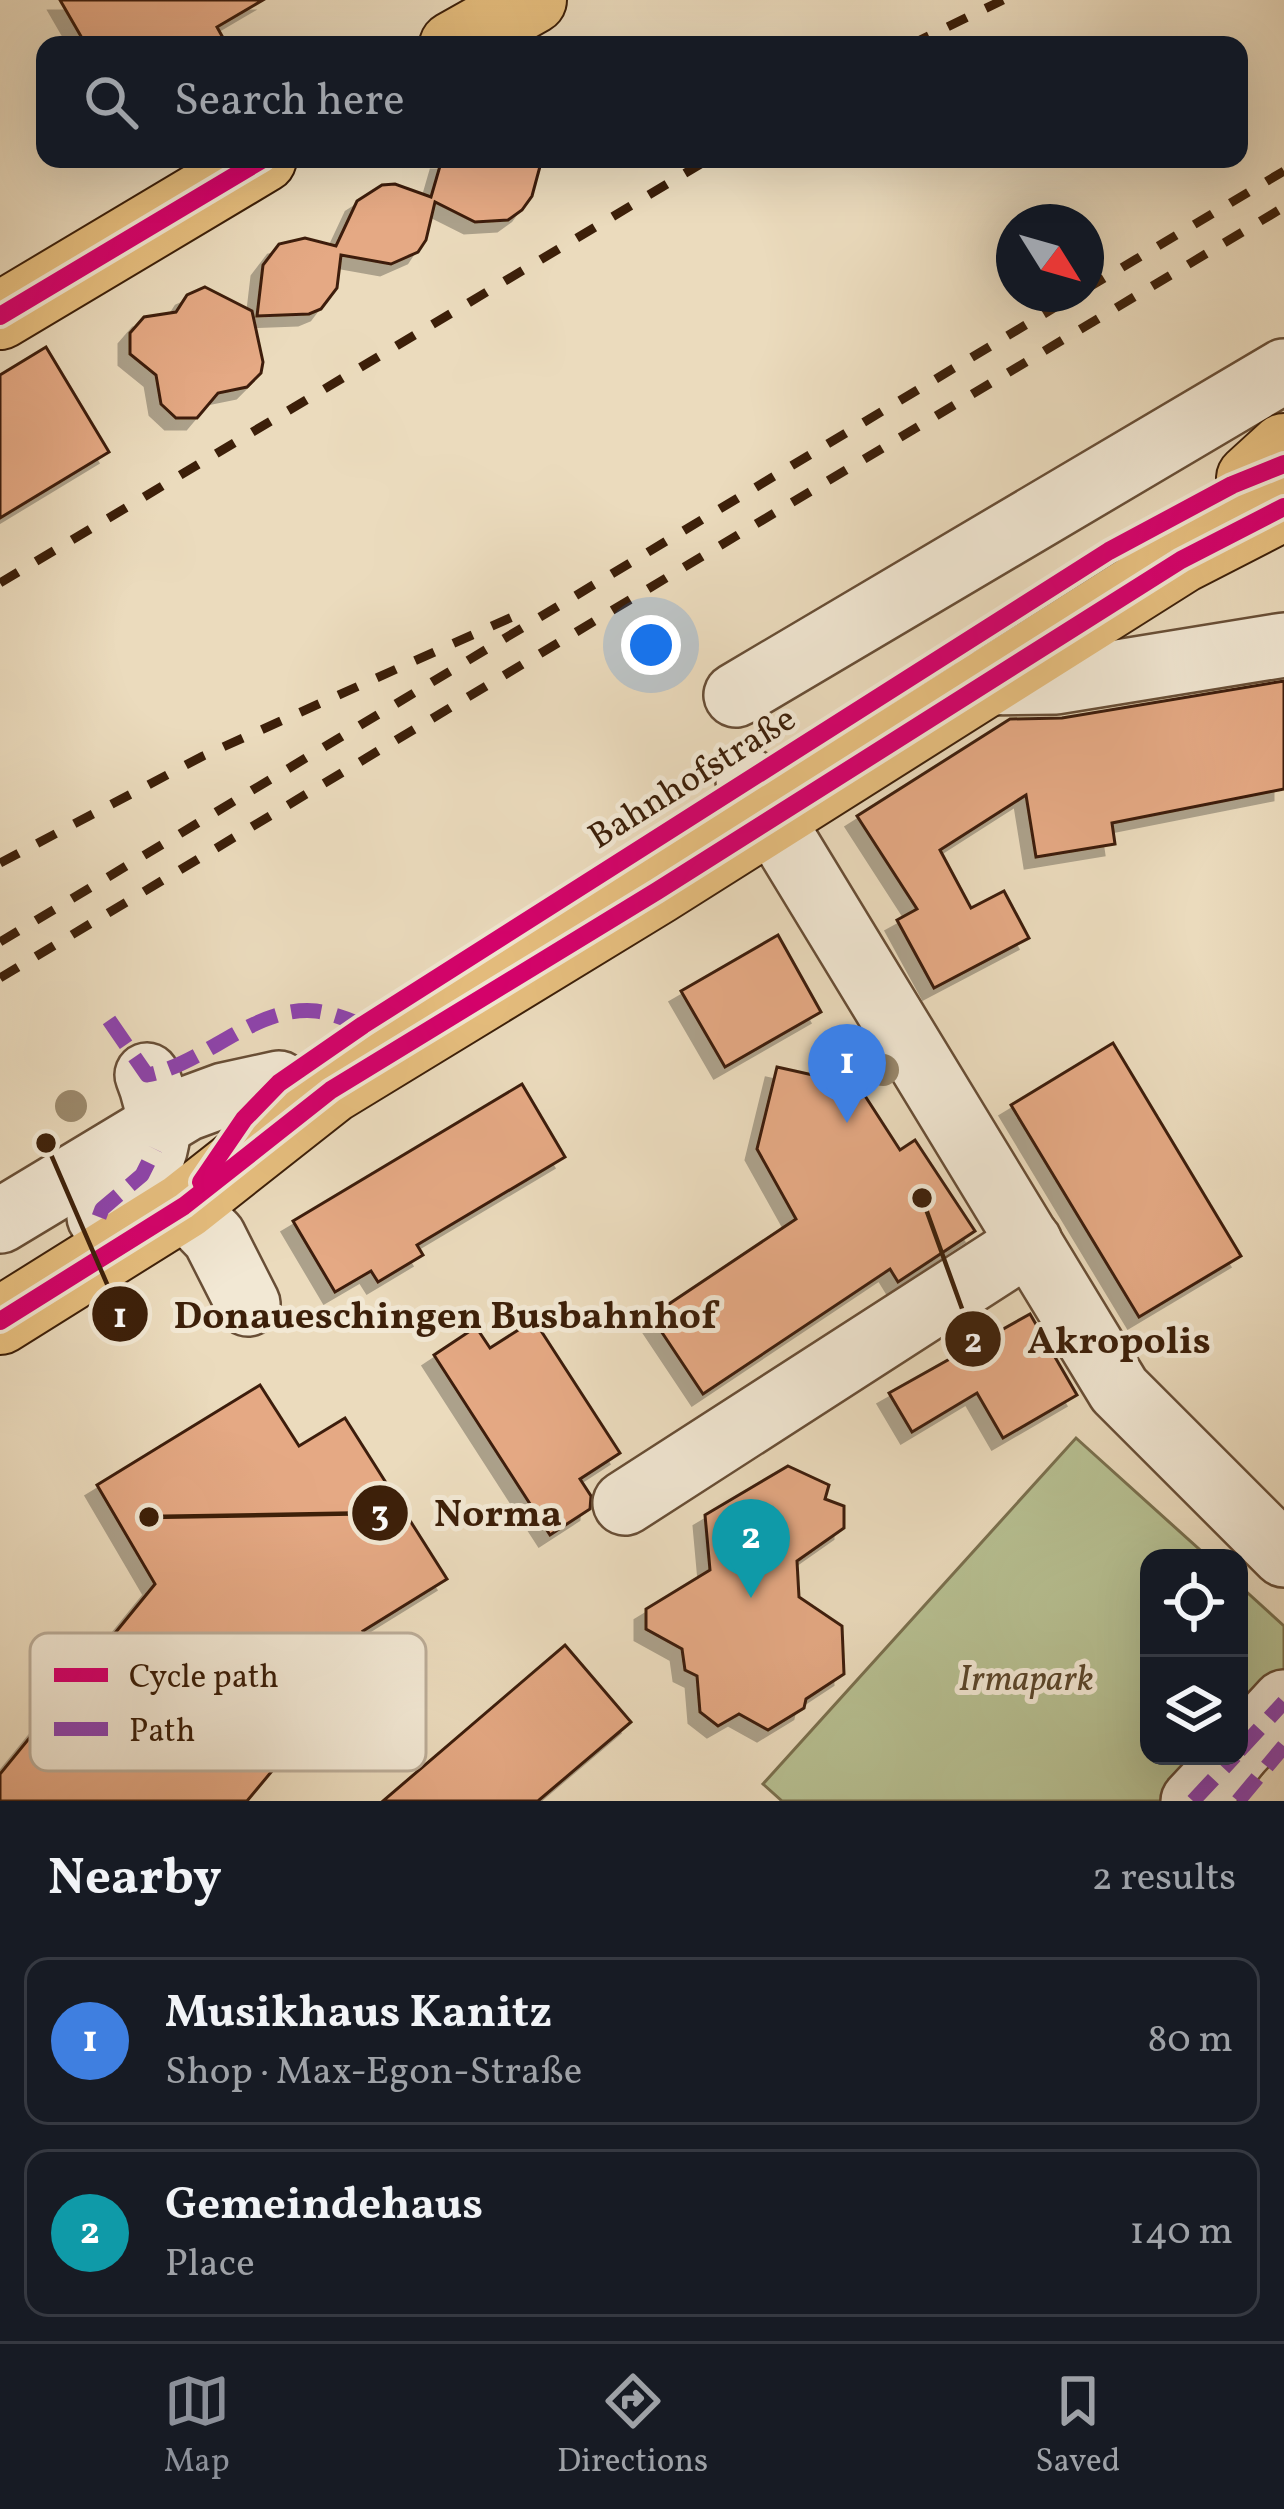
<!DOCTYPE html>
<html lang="en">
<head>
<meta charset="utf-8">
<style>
  body { margin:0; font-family:Vollkorn,serif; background:#20242c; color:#f1f3f6 }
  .controls { position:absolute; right:36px; bottom:36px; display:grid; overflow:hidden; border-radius:24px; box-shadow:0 12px 48px #0002 }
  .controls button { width:108px; height:108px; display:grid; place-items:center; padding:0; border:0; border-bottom:3px solid #363941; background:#171b24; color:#f1f3f6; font:60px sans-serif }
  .compass { position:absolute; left:996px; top:204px; width:108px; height:108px; border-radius:50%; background:#171b24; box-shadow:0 12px 48px #0002; rotate:127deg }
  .you { position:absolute; left:651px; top:645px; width:42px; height:42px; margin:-30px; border:9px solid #fff; border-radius:50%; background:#1a73e8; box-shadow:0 0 0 18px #1a73e833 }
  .badge { display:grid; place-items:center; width:78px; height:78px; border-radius:50%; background:#8c9099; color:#fff; font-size:39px; font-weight:700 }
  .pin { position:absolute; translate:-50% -99px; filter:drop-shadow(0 3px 6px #0008) }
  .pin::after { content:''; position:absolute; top:63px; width:42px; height:36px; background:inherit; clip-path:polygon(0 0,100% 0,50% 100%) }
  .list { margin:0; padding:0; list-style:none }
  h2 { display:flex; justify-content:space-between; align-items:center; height:156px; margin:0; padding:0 48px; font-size:51px }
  h2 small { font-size:39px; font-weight:400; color:#9ea1a6 }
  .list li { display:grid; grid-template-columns:78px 1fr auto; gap:36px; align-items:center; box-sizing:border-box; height:168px; margin:0 24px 24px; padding:0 24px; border:3px solid #363941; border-radius:24px }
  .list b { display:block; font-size:45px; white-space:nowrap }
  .list p { margin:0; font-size:39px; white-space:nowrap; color:#9ea1a6 }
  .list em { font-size:39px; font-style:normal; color:#9ea1a6 }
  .icon { flex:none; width:66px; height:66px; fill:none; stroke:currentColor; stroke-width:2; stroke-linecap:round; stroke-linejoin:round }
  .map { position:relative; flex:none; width:1284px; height:1801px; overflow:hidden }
  .search { position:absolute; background:#171b24; box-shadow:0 12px 48px #0002; left:36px; right:36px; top:36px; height:132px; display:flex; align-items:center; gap:30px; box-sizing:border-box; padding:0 42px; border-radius:24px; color:#9ea1a6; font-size:45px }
  .sheet { height:540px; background:#171b24 }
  nav { display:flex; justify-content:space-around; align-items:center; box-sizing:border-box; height:168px; border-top:3px solid #363941; background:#171b24; font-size:33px; color:#9ea1a6 }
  nav a { display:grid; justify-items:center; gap:6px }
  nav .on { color:#8c9099 }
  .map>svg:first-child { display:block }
  .green { fill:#b7c092; stroke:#7a704e; stroke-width:3 }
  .building { fill:#e5a984; stroke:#3c1f09; stroke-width:3; filter:url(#shadow) }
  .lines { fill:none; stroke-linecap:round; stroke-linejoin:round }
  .minor-casing { stroke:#684e36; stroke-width:68 }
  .major-casing { stroke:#3c1f09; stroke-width:70 }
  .minor { stroke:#f2e8d4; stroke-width:63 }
  .major { stroke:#e6be7e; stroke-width:66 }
  .rail { stroke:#3c1f09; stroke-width:9; stroke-dasharray:21 21; stroke-linecap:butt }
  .quiet { stroke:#8e44ad; stroke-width:15; stroke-dasharray:30 15; stroke-linecap:butt }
  .cycleway-casing { stroke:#f2e8d4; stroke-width:26 }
  .cycleway { stroke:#d6006c; stroke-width:18 }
  .tree { fill:#9c8a6d }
  .labels { text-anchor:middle; stroke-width:10; stroke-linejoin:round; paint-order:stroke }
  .street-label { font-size:36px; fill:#3c1f09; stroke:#f2e8d4 }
  .park-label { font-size:36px; font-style:italic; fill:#5b472b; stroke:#f2e8d4 }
  .key { fill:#f2e8d4; stroke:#bbac97; stroke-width:3 }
  .key-label { font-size:33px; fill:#3c1f09 }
  .leader { fill:none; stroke:#3c1f09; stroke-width:4.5 }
  .callout-dot { fill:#3c1f09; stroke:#f2e8d4; stroke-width:4.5 }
  .mark-label { font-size:36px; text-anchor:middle; font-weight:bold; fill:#fff }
  .callout-label { font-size:39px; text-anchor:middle; font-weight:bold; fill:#3c1f09; stroke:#f2e8d4; stroke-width:10; stroke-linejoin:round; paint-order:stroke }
</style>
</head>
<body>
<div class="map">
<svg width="1284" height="1801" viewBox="0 0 1284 1801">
  <defs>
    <filter id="shadow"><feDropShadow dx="-11" dy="11" stdDeviation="0" flood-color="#0004"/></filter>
  </defs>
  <rect width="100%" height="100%" fill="#ebdbbd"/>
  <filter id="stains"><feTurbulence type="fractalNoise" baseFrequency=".00167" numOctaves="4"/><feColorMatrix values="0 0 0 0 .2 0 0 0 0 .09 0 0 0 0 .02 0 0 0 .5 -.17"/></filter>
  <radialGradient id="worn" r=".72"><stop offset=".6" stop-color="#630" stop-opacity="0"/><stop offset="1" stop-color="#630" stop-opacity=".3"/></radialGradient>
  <g class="green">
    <polygon points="1076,1438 1209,1558 1149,1558 1149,1756 1214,1756 1174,1801 782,1801 763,1784"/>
    <polygon points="1239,1585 1284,1626 1284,1679 1239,1729"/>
  </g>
  <g class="building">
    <polygon points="60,0 263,0 217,27 227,45 86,45"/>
    <polygon points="442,159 542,159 532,196 522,210 508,220 475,222 435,202 426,240 418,252 391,264 341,255 337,288 321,309 309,314 257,316 263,265 279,244 305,238 336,246 357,201 382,185 395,184 431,197"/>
    <polygon points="205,287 252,311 263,362 261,373 247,387 218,393 197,418 176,418 161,404 156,375 130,354 130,333 144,317 176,312 187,295"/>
    <polygon points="46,347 109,452 0,518 0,375"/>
    <polygon points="1284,681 1284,789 1112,823 1115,844 1036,857 1026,795 940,850 971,908 1004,891 1029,938 934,988 897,920 917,909 857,816 1010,719 1062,718"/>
    <polygon points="778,935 821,1012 725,1067 681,991"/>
    <polygon points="1113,1043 1241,1256 1139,1317 1011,1105"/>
    <polygon points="777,1067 858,1085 900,1150 915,1140 975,1231 898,1282 890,1269 703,1394 651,1316 796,1219 757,1149"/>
    <polygon points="522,1084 565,1157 417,1245 423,1255 378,1282 371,1271 335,1292 293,1221"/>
    <polygon points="1030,1314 1077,1395 1003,1438 977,1393 912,1432 889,1393"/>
    <polygon points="534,1320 620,1453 580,1479 591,1496 590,1509 550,1535 434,1355 476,1327 490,1348"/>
    <polygon points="260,1385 299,1446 345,1418 447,1579 363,1631 378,1656 254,1724 277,1765 247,1801 0,1801 0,1774 155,1584 97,1485"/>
    <polygon points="788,1466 829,1485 825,1499 844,1506 844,1528 797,1561 799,1597 842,1626 844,1674 806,1699 804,1708 768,1730 739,1714 718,1726 700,1712 697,1676 685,1670 682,1649 646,1629 646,1609 710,1570 705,1515"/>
    <polygon points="565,1645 631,1722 538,1801 383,1801"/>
  </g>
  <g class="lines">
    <defs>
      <g id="minor">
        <polyline points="981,683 1056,682 1284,645"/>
        <polyline points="736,695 1284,371"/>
        <polyline points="748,780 1119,1390 1284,1555"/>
        <polyline points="184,1206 214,1237 248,1304"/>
        <path d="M99,1217C106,1198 126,1191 140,1176C166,1148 160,1107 147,1075"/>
        <polyline points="0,1221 186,1109 224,1095 279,1083"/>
        <polyline points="625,1503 1030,1242"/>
        <polyline points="1239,1751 1284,1702"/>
        <polyline points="1193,1801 1235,1756"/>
      </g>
      <g id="major">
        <polyline points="453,45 533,0"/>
        <polyline points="0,316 263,159"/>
        <polyline points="1250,478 1284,447"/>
        <polyline points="0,1321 184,1206 331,1090 657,891 1181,560 1284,507"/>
      </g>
    </defs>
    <use href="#minor" class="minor-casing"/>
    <use href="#major" class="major-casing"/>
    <use href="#minor" class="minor"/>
    <use href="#major" class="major"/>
    <g class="rail">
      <polyline points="910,45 1003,0"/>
      <polyline points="1086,289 1284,171"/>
      <polyline points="0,583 709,159"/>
      <polyline points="0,863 203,756 530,609"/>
      <polyline points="0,942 1077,294"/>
      <polyline points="0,978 1284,207"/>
    </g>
    <g class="quiet">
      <path d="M109,1020L147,1075C205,1064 255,1005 316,1011C332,1013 348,1020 363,1025"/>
      <polyline points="99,1217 102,1209 142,1175 155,1149"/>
      <polyline points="1239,1751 1284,1702"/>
      <polyline points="1193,1801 1235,1756"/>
      <polyline points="1238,1801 1284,1746"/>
    </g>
    <defs>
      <g id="cycleway">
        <polyline points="0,316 263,159"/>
        <polyline points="201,1182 244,1119 279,1083 363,1025 1109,551 1232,485 1284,464"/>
        <polyline points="0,1321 184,1206 331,1090 657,891 1181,560 1284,507"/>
      </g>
    </defs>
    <use href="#cycleway" class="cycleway-casing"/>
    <use href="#cycleway" class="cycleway"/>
  </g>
  <g class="tree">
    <circle cx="883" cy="1070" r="16"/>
    <circle cx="71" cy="1106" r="16"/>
  </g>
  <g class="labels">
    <g class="street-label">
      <text transform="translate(691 776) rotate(-32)" y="13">Bahnhofstraße</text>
    </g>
    <g class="park-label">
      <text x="1026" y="1690">Irmapark</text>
    </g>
  </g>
  <rect x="30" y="1633" width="396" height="138" rx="18" class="key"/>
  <rect x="54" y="1668" width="54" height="14" fill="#d6006c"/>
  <rect x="54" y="1722" width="54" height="14" fill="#8e44ad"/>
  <g class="key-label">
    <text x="129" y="1687">Cycle path</text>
    <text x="129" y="1741">Path</text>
  </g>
  <path class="leader" d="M46 1143L120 1314M922 1198L973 1339M149 1517L380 1513"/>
  <g class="callout-dot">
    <circle cx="46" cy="1143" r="12"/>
    <circle cx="922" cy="1198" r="12"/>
    <circle cx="149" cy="1517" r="12"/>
    <circle cx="120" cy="1314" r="30"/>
    <circle cx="973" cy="1339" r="30"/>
    <circle cx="380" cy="1513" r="30"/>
  </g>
  <g class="mark-label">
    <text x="120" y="1327">1</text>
    <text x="973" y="1352">2</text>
    <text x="380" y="1525">3</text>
  </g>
  <g class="callout-label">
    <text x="445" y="1328">Donaueschingen Busbahnhof</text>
    <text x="1119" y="1353">Akropolis</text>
    <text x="498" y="1526">Norma</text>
  </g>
  <rect width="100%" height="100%" filter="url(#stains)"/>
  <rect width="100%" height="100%" fill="url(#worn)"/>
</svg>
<div class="controls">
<button><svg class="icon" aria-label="locate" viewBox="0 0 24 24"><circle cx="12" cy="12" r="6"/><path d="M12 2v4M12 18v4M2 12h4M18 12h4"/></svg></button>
<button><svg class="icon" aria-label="layers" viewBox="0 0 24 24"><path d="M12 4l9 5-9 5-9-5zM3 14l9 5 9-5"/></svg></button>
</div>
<svg class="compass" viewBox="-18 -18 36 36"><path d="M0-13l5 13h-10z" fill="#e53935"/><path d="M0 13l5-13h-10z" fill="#9ea1a6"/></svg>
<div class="you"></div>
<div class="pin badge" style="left:847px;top:1123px;background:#3f7fe0">1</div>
<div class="pin badge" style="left:751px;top:1598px;background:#0f9aa8">2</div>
<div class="search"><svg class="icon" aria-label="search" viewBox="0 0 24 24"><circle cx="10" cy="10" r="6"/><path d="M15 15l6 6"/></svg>Search here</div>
</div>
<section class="sheet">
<h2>Nearby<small>2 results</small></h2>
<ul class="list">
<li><span class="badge" style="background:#3f7fe0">1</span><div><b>Musikhaus Kanitz</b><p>Shop · Max-Egon-Straße</p></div><em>80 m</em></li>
<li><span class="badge" style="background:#0f9aa8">2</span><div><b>Gemeindehaus</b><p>Place</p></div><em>140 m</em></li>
</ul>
</section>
<nav>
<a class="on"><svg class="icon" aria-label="map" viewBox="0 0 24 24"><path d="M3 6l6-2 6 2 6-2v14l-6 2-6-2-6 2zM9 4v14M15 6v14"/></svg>Map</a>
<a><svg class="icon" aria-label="directions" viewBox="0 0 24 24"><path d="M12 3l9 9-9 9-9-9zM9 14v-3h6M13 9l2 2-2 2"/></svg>Directions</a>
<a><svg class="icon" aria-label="saved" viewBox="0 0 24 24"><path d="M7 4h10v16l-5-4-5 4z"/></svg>Saved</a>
</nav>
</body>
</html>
